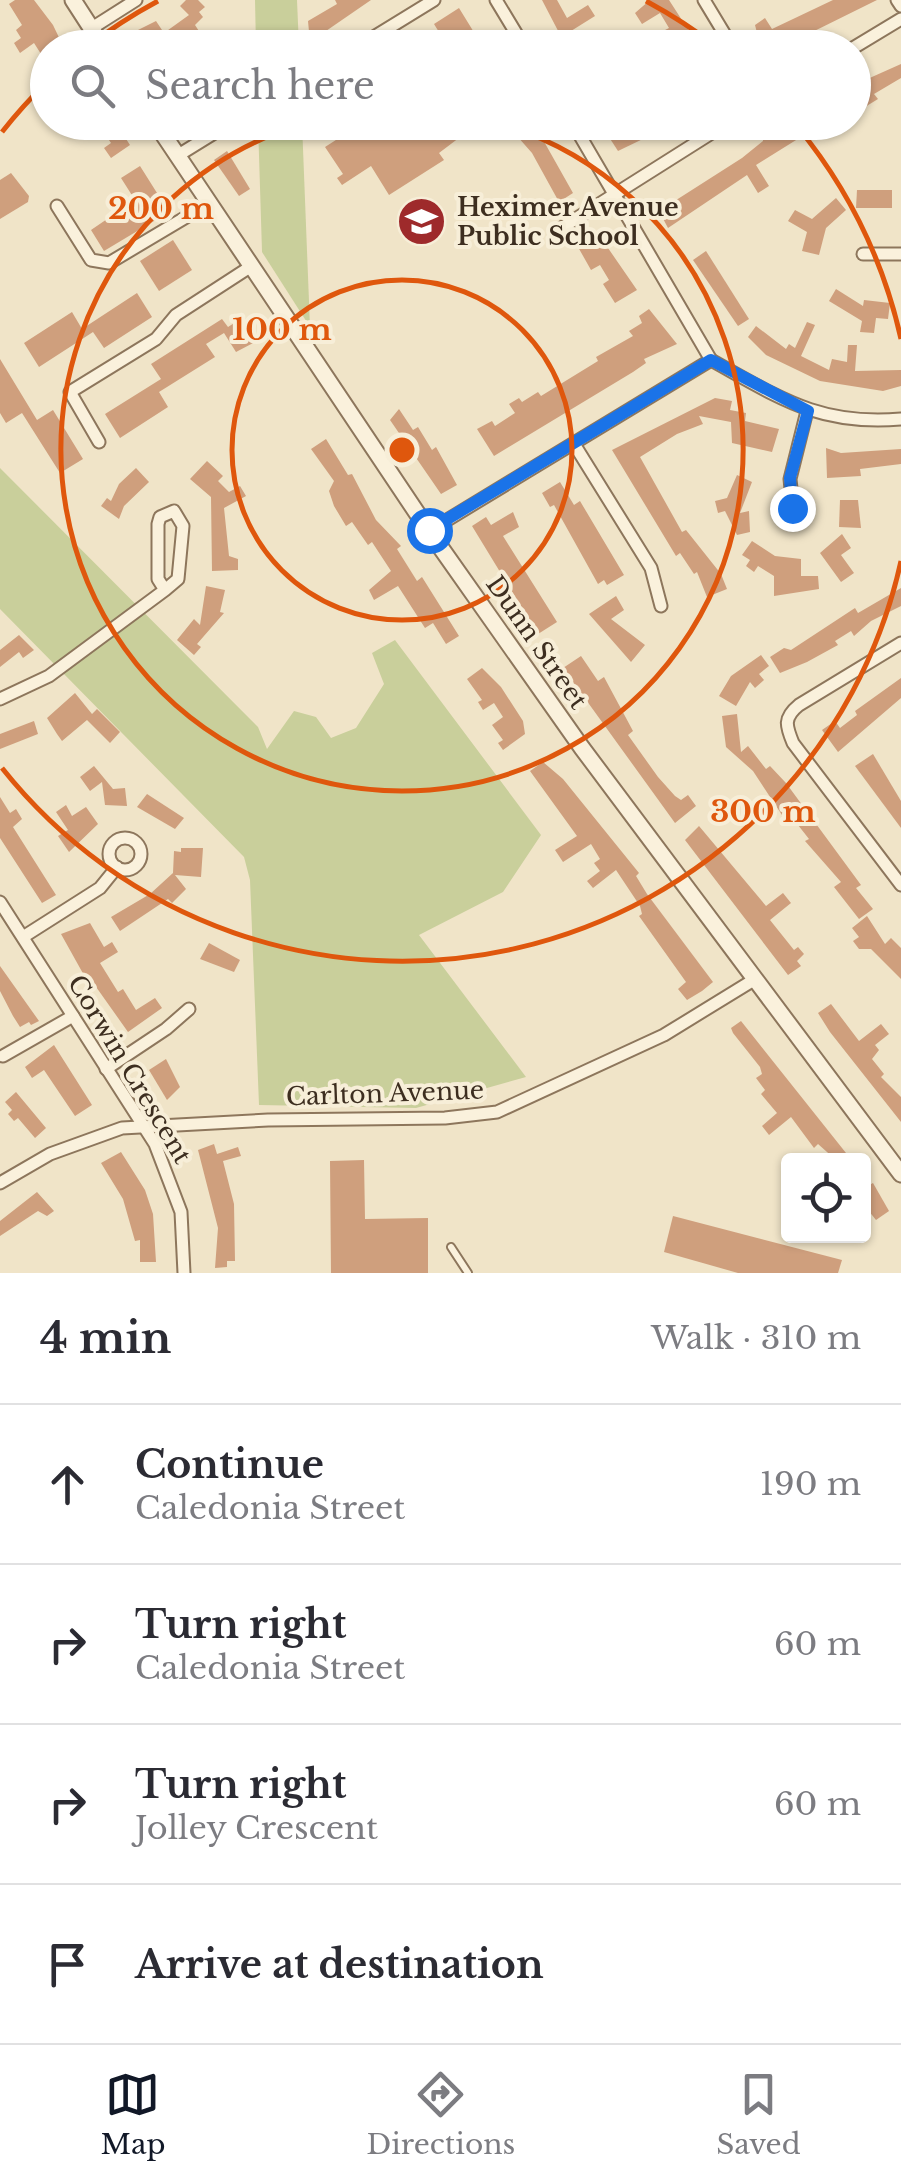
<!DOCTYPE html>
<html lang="en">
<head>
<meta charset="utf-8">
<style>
  body { margin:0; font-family:"Libre Baskerville",serif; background:#f2f2f3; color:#2b2b33 }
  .controls { position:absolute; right:30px; bottom:30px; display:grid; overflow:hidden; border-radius:10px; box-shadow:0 2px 8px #0004 }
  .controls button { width:90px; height:90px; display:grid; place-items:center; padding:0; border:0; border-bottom:2px solid #e1e1e2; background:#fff; color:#2b2b33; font:50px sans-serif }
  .stop { position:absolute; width:30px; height:30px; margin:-22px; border:8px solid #1a73e8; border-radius:50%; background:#fff }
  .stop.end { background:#1a73e8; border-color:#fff; box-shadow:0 2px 10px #0008 }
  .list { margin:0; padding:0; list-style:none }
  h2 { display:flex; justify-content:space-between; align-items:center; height:130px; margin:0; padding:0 40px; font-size:42px }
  h2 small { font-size:32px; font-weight:400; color:#7c7c81 }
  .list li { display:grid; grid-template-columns:65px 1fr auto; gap:30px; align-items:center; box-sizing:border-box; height:160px; padding:0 40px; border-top:2px solid #e1e1e2 }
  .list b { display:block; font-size:38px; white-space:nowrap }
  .list p { margin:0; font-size:32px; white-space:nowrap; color:#7c7c81 }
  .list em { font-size:32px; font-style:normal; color:#7c7c81 }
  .icon { flex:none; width:55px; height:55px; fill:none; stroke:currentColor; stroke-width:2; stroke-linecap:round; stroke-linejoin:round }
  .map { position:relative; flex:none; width:901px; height:1273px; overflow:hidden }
  .search { position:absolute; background:#fff; box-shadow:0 2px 8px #0004; left:30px; right:30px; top:30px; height:110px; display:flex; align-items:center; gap:25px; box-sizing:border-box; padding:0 35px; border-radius:55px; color:#7c7c81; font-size:38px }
  .sheet { height:770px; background:#fff }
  nav { display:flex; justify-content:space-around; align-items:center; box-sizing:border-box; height:140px; border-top:2px solid #e1e1e2; background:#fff; font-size:28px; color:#7c7c81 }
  nav a { display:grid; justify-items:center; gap:5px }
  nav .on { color:#111827 }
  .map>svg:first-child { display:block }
  .green { fill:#c9cf9b }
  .building { fill:#cf9f7d }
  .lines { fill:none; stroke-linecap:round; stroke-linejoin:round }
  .service-casing { stroke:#8d765c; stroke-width:10 }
  .minor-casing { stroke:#8d765c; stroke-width:15 }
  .tertiary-casing { stroke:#8d765c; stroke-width:19 }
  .service { stroke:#faf1dc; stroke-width:6 }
  .minor { stroke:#faf1dc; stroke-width:11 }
  .tertiary { stroke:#faf1dc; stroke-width:15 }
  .route { stroke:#1a73e8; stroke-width:12 }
  .ring { fill:none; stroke:#df570d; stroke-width:5 }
  .labels { text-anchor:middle; stroke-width:8; stroke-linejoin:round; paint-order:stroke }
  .poi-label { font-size:25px; font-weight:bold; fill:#3d2e20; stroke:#f7eed8; text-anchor:start }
  .street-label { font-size:25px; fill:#3d2e20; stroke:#f7eed8 }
  .centre { fill:#df570d; stroke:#f7eed8; stroke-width:5 }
  .ring-label { font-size:30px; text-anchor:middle; font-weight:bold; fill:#df570d; stroke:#f7eed8; stroke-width:8; stroke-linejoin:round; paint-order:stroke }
</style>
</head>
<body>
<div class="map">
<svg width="901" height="1273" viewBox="0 0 901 1273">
  <rect width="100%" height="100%" fill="#f0e4c8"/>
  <g class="green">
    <polygon points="255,0 297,0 299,47 256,47"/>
    <polygon points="258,123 302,123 310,327 262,252"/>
    <polygon points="0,468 258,727 267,749 294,711 316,717 331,738 356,728 384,684 372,653 395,640 541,835 503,892 419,935 526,1077 416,1108 259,1105 250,880 244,857 0,609"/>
  </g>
  <g class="building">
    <polygon points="15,0 34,0 53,25 64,48 48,48 48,65 34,43 20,53 14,43 21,38 16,30 22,25 9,4"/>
    <polygon points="186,0 198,0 205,7 199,12 203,17 195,25 210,48 140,48 130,34 156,21 164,33 189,15 180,6"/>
    <polygon points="335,0 371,0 310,42 308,21 337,4"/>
    <polygon points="542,0 557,0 567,18 588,5 595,16 571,31 582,48 567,48"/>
    <polygon points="650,0 669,0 700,48 681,48 674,36 668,40 663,31 669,28 660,13 642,24 635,13"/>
    <polygon points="833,0 877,0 780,48 766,48 757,33 755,25 765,18 772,29"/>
    <polygon points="459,8 475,34 484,44 461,48 451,31 442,37 434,24"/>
    <polygon points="901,64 901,78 874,94 878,99 865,107 854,85"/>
    <polygon points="97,122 115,122 130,145 111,158 104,148 111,143"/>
    <polygon points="364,122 480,122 439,153 444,160 389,195 371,166 342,185 337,178 343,174 325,147"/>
    <polygon points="516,122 533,122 573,193 559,202 532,153 517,136 522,133"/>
    <polygon points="625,122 678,122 618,151 607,134"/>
    <polygon points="784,122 825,122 756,165 769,186 758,193 747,175 668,228 659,211 742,158 763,141 763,134"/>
    <polygon points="227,151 250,189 239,196 214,160"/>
    <polygon points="140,166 169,212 104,251 91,230 135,200 121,178"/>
    <polygon points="11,173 29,196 28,202 0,219 0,180"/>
    <polygon points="857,190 892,190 892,208 856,208"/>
    <polygon points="836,198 846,210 826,228 819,255 802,251 807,232 788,221 795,210 812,219"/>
    <polygon points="599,235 637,290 615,303 603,284 609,280 600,265 591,270 578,247"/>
    <polygon points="173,240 192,270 159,291 140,261"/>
    <polygon points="706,251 749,319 738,326 693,260"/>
    <polygon points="836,289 863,306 864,300 890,303 888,319 876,318 874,333 860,332 862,321 829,301"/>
    <polygon points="137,293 152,317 104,348 93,332 39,367 24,343 72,312 82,329"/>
    <polygon points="649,309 677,344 644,359 646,363 633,372 494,456 477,429 492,421 495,426 515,413 509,404 519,398 522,402 538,392 541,396 598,361 596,357 633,336 629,331 642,323 639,316"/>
    <polygon points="242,318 257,341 236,352 224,333 206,344 215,357 159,392 168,407 120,438 105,414 161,379 151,364 222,319 228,327"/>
    <polygon points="807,322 815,325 801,356 829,370 832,359 847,362 848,345 857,345 855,371 901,370 901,386 883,391 820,381 766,355 748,337 756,326 786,349 789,344 795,348"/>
    <polygon points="0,359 37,420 53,410 83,459 60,473 22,413 6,423 0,413"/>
    <polygon points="715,398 732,401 730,410 746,413 745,421 779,429 772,452 732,443 731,422 699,416 703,424 677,434 640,457 682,532 686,530 721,574 727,589 707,597 697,572 694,574 680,553 676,556 612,450"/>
    <polygon points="399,409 413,430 418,427 432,450 436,447 457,485 441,494 390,420"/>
    <polygon points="326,439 348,475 352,474 376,520 401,546 397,549 417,581 422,577 459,636 446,644 433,623 425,628 398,586 374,600 369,590 391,571 372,542 368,545 352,522 346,526 334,506 329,491 334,481 311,449"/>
    <polygon points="826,448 841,453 901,449 901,464 860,469 861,476 827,478"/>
    <polygon points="207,461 223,476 218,481 229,492 240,486 246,496 224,508 229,556 238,559 238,570 212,571 211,497 190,479"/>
    <polygon points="136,468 149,482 124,506 119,519 101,506 107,498 111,501 119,484"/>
    <polygon points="737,475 752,482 740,513 749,511 750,532 737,535 725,511 718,513 715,501 727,498"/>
    <polygon points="560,482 574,505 580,501 624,575 607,585 604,580 598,584 554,505 550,507 542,493"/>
    <polygon points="840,500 858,500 861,528 839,527"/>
    <polygon points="513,512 519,527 503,536 557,622 538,634 472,526 486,517 491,525"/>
    <polygon points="842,534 851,548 841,555 854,573 841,582 820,553"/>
    <polygon points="752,541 775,556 801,559 801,576 818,576 819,589 774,596 774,576 758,566 754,572 746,566 750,560 742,555"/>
    <polygon points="206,586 225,590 220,612 224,613 197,644 201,647 194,655 177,640 194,619 200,625"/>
    <polygon points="901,588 901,606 871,621 854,636 851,631 835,641 838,645 807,662 780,673 770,657 784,648 791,650 855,608 858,613"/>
    <polygon points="616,596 624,610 611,619 645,645 631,662 589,614"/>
    <polygon points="19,635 34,650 23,658 19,652 0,667 0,650"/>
    <polygon points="761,655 769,666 759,674 764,680 755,688 750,682 736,706 719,696 731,676"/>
    <polygon points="581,656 598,681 604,677 633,731 628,735 658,777 675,796 681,800 688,795 696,806 675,823 563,668"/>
    <polygon points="482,668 501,687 523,721 525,734 503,750 498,743 503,740 492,725 503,717 494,703 483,710 478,702 482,700 467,679"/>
    <polygon points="901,678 901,698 838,752 822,730 835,721 840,728 857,715 855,711"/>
    <polygon points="75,693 92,714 97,709 120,732 110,743 87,720 62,741 57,734 47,718"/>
    <polygon points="737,714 741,752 748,746 766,769 770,766 786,783 861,885 856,888 873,909 859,919 834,887 841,882 805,841 809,839 787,811 782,815 753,771 726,747 722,716"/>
    <polygon points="34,721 38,734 0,749 0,734"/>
    <polygon points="873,754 901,801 901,828 855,766"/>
    <polygon points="543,762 563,779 639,873 636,876 647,894 713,982 702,991 687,1000 678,989 686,982 639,916 642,914 640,906 616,870 593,888 587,881 600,871 594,863 600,859 591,844 563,862 555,850 577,836 530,771"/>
    <polygon points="94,766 113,789 125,788 127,806 105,805 102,782 90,791 80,777"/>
    <polygon points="147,794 184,818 175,829 137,807"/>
    <polygon points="0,797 10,813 16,809 22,819 13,827 56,895 42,903 0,838"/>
    <polygon points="66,805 72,816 86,807 98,824 69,852 58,836 68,830 56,812"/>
    <polygon points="699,826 766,906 783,893 791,903 770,920 794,950 798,947 804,954 797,961 801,966 788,975 685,840"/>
    <polygon points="181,848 203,848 201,877 175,875 186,889 172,903 168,899 120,931 111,917 150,894 173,873 174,851 181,852"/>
    <polygon points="867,916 885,944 891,938 901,948 901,979 871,949 859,949 853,941 859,937 852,928"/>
    <polygon points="90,923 104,947 112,942 118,952 100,963 118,992 123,989 136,1010 155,998 162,1008 128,1032 94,984 90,986 61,934"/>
    <polygon points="209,943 240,960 234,972 200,959"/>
    <polygon points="0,966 39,1021 31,1025 29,1022 20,1027 13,1016 0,991"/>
    <polygon points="831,1004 859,1041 881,1024 889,1034 875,1045 879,1050 872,1059 884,1074 881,1077 901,1097 901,1122 830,1032 818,1013"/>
    <polygon points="741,1021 846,1153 836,1160 818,1144 814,1148 791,1117 769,1135 762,1126 777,1113 761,1094 765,1090 756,1078 762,1074 760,1067 733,1033 731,1028"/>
    <polygon points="54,1045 92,1105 75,1116 44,1070 32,1078 25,1067"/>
    <polygon points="166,1059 180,1087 167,1100 149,1070"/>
    <polygon points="16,1092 46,1128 35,1138 18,1118 14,1121 8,1114 12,1110 5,1102"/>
    <polygon points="214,1144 217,1154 238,1147 241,1156 223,1161 234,1204 235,1261 227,1261 227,1267 215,1268 218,1228 198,1150"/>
    <polygon points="121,1152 145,1190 153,1214 156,1262 140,1262 140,1240 135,1241 123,1199 101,1163"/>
    <polygon points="364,1160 365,1219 428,1218 428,1273 331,1273 330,1161"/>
    <polygon points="873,1183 889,1211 876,1220 864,1205 864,1188"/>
    <polygon points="37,1192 54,1211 47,1216 38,1211 0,1236 0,1221"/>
    <polygon points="673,1216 842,1260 838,1273 738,1273 664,1252"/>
  </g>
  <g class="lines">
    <defs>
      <polyline id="service" points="451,1247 468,1273"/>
      <g id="minor">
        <polyline points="496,0 525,48"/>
        <polyline points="704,0 733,48"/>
        <polyline points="897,0 901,6"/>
        <polyline points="92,28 136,0"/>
        <polyline points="356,48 434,0"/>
        <polyline points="853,48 901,19"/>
        <polyline points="572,122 711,360"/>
        <polyline points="177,156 232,122"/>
        <polyline points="57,206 91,260 109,263 208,204"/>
        <polyline points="555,232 729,122"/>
        <polyline points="863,254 901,254"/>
        <path d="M711,360C780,398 819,426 901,419"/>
        <polyline points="99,442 70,392 156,339 176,315 250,267"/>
        <polyline points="574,444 651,568 661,606"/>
        <polyline points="793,508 790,479 807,411"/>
        <polyline points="429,531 711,360"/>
        <path d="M901,643L799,705C783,718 786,726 793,743L901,885"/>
        <polyline points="0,699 49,676 165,590 178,579 183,526 174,511 160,517 158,524 158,579 165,590"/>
        <circle cx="125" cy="854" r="16"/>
        <polyline points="0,902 155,1144 181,1212 184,1273"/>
        <polyline points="23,937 100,888 117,867"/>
        <polyline points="3,1056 73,1016"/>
        <polyline points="106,1069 166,1029 189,1009"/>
        <polyline points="0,1183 50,1154 122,1128 268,1120 445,1118 497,1112 664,1035 752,981"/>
      </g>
      <g id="tertiary">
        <polyline points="73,0 104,48"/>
        <polyline points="155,122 429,531 582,748 901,1174"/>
      </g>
    </defs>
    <use href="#service" class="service-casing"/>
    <use href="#minor" class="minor-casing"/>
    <use href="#tertiary" class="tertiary-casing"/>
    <use href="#service" class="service"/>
    <use href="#minor" class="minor"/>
    <use href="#tertiary" class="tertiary"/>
  </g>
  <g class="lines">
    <polyline class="route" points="429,530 711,360 808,411 790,478 792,508"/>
  </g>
  <g class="ring">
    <circle cx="402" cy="450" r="170"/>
    <path d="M499 123A341 341 0 1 1 305 123"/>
    <path d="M901 561A511 511 0 0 1 2 768M2 132A511 511 0 0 1 47 82M87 47A511 511 0 0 1 158 1M646 1A511 511 0 0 1 717 47M796 125A511 511 0 0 1 901 339"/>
  </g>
  <defs>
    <symbol id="school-disc" viewBox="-11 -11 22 22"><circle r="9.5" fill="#9e2a2b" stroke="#f7eed8"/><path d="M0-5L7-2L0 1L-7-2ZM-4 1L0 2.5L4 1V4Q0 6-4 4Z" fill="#fff"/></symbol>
  </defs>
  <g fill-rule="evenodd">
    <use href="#school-disc" x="394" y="194" width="55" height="55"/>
  </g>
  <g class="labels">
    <g class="poi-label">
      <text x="457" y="216">Heximer Avenue<tspan x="457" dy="29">Public School</tspan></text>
    </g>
    <g class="street-label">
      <text transform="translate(537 642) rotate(55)" y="9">Dunn Street</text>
      <text transform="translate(130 1069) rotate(59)" y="9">Corwin Crescent</text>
      <text transform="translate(385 1093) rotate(-2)" y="9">Carlton Avenue</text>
    </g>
  </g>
  <circle cx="402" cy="450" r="15" class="centre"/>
  <g class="ring-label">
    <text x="161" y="219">200 m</text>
    <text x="282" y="340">100 m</text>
    <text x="763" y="822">300 m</text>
  </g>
</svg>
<div class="controls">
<button><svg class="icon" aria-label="locate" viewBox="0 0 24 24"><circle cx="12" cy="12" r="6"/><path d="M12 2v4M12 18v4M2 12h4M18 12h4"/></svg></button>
</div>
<div class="stop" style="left:429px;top:530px"></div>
<div class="stop end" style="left:792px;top:508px"></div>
<div class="search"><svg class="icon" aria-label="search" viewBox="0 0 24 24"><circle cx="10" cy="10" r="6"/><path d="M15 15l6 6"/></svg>Search here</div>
</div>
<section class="sheet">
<h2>4 min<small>Walk · 310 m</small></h2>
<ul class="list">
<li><svg class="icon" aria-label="ahead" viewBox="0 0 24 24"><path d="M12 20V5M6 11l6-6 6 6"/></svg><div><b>Continue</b><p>Caledonia Street</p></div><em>190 m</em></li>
<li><svg class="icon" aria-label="right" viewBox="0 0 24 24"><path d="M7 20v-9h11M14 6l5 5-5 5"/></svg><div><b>Turn right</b><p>Caledonia Street</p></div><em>60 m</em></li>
<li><svg class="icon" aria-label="right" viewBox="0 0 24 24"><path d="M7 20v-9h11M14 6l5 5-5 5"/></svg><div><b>Turn right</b><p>Jolley Crescent</p></div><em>60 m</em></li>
<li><svg class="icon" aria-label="arrive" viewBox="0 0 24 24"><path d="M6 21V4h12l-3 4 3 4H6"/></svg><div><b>Arrive at destination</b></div></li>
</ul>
</section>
<nav>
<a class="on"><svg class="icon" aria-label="map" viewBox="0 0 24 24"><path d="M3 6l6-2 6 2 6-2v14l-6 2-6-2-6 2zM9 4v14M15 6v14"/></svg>Map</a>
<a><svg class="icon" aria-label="directions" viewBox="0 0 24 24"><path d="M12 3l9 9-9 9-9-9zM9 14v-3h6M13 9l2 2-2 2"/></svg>Directions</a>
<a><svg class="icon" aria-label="saved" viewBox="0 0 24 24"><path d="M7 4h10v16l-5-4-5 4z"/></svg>Saved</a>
</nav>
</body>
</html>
